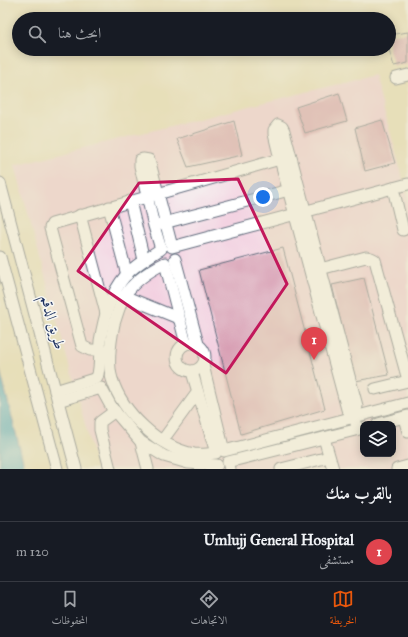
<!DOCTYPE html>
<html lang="ar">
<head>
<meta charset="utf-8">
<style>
  body { margin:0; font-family:"IM FELL Great Primer",Amiri,serif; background:#242831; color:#f1f3f6; direction:rtl }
  .controls { position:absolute; right:12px; bottom:12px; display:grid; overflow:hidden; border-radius:8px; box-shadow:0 2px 10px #0003 }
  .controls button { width:36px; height:36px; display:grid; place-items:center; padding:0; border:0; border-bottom:1px solid #363941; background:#171b24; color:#f1f3f6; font:20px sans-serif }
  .you { position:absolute; left:263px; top:197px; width:14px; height:14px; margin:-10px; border:3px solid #fff; border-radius:50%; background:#1a73e8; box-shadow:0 0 0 6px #1a73e833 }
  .badge { display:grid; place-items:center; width:26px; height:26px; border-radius:50%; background:#ea580c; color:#fff; font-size:13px; font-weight:700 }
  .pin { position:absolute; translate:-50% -33px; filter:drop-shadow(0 1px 2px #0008) }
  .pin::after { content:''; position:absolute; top:21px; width:14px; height:12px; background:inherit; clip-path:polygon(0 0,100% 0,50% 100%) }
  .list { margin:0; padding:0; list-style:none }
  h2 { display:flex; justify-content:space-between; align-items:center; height:52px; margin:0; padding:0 16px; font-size:17px }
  h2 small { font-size:13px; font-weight:400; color:#9ea1a6 }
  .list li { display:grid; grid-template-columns:26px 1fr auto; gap:12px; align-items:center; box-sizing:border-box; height:60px; padding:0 16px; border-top:1px solid #363941 }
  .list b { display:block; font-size:15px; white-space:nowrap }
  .list p { margin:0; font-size:13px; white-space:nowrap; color:#9ea1a6 }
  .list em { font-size:13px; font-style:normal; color:#9ea1a6 }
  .icon { flex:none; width:22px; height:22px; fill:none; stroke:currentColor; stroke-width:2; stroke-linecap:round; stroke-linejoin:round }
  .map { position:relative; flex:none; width:408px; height:469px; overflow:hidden; direction:ltr }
  .search { position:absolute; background:#171b24; box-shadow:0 2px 10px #0003; left:12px; right:12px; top:12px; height:44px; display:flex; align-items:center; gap:10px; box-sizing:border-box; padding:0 14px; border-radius:22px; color:#9ea1a6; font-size:15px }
  .sheet { height:112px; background:#171b24 }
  nav { display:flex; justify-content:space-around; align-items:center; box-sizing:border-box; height:56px; border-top:1px solid #363941; background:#171b24; font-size:11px; color:#9ea1a6 }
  nav a { display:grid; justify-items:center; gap:2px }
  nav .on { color:#ea580c }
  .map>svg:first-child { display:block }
  .built { fill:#f3cfe0; fill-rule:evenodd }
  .water { fill:#45a7c5; stroke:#306b92 }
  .building { fill:#d89fb4 }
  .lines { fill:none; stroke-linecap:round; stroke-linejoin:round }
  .minor-casing { stroke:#626d7e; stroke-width:13 }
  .minor { stroke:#fff; stroke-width:11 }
  .marked { fill:none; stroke:#c2185b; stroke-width:3; stroke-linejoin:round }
  .labels { text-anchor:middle; stroke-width:3; stroke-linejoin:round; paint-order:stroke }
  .street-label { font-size:15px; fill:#1b2f5e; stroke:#f6f6f2 }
</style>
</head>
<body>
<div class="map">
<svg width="408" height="469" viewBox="0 0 408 469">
  <rect width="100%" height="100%" fill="#f6f6f2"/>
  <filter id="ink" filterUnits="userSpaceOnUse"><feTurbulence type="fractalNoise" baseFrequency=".025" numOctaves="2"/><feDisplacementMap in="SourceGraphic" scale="8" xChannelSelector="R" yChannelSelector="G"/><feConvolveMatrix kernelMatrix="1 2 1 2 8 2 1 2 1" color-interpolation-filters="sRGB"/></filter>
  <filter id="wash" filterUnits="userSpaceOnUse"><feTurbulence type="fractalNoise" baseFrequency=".012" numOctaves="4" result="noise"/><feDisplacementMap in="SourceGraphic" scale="16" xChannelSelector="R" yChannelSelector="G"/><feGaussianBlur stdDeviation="0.9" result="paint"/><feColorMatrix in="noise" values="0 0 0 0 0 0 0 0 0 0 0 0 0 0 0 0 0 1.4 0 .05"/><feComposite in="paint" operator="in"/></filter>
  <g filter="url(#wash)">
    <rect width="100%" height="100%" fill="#e7dfb9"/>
    <path class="built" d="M374,75L408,197V469H97L15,165ZM363,424H393V454H363Z"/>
    <polygon class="water" points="0,370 25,469 0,469"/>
    <g id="blocks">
      <g class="building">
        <polygon points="408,32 408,63 394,66 389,50 389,35"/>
        <polygon points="339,93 347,121 305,133 296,107"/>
        <polygon points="382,120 395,163 365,171 355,128"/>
        <polygon points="234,121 242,155 188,167 177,139"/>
        <polygon points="283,248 325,409 241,434 199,270"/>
        <polygon points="364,278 389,375 355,381 332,285"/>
      </g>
    </g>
  </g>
  <g filter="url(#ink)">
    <use href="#blocks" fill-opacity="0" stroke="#626d7e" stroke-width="1"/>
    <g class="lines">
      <defs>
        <g id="minor">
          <polyline points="396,78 408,75"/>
          <polyline points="0,183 76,469"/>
          <polyline points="393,188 408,184"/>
          <polyline points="130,201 144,260"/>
          <polyline points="109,207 127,275"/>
          <polyline points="80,215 106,313"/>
          <polyline points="160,224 289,190"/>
          <polyline points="0,257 57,469"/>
          <polyline points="175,259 198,344"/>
          <polyline points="320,269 366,257 371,258 375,260 408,380"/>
          <polyline points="124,296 178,318"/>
          <circle cx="191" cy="357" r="14"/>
          <path d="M186,344L165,263C149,271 135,280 125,295C120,303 117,315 114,324C111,339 107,364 112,379C122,412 159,448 194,454C201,455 209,454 216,453L192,372"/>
          <polyline points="99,350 90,350 82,346 50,228 52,224 287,157"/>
          <polyline points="203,365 224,451 408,403"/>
          <polyline points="375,389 408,381"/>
          <path d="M55,391L97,378C101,366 99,353 100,341C104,317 110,294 126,275C135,265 150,256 161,249L154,226L140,166V160L143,159L149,160L150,163L172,247L393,188L403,230"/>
          <polyline points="58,401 101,388 112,408 141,442 164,456 188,463 217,465"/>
          <polyline points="354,417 357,406 284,131 282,127 278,125 274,130 274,134 280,159 347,409 354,417 358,429"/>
          <polyline points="404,418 408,432"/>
          <polyline points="378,424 408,416"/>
          <polyline points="324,438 333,469"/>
          <polyline points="162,441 197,393"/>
          <polyline points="141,442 148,469"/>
          <polyline points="110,469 100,430 100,422 115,411"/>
          <polyline points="230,469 228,462 363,428"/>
          <polyline points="281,469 329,457"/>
          <polyline points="397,469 408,466"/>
        </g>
      </defs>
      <use href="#minor" class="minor-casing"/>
      <use href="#minor" class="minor"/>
    </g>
  </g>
  <path d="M0 0H408V469H0ZM238,179L287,284L226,373L78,271L139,183Z" fill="#e7dfb9" fill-opacity=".55" fill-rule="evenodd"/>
  <path class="marked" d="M238,179L287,284L226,373L78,271L139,183Z"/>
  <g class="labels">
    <g class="street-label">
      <text transform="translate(53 322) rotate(75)" y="5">طريق الدقم</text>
    </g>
  </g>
</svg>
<div class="controls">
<button><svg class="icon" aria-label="layers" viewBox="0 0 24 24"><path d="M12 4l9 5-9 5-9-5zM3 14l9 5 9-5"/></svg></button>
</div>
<div class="you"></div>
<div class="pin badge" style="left:314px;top:360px;background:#e0444e">1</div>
<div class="search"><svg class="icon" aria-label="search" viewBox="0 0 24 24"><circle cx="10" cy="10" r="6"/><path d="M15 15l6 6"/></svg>ابحث هنا</div>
</div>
<section class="sheet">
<h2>بالقرب منك<small></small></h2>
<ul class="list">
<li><span class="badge" style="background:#e0444e">1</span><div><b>Umlujj General Hospital</b><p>مستشفى</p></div><em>120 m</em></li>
</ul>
</section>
<nav>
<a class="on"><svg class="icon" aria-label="map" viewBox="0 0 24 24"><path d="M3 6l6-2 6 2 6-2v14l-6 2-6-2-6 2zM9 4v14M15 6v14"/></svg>الخريطة</a>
<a><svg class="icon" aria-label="directions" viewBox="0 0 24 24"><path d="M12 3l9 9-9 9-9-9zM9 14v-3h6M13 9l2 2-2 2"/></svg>الاتجاهات</a>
<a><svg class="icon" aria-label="saved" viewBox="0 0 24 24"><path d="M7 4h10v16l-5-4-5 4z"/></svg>المحفوظات</a>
</nav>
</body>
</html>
